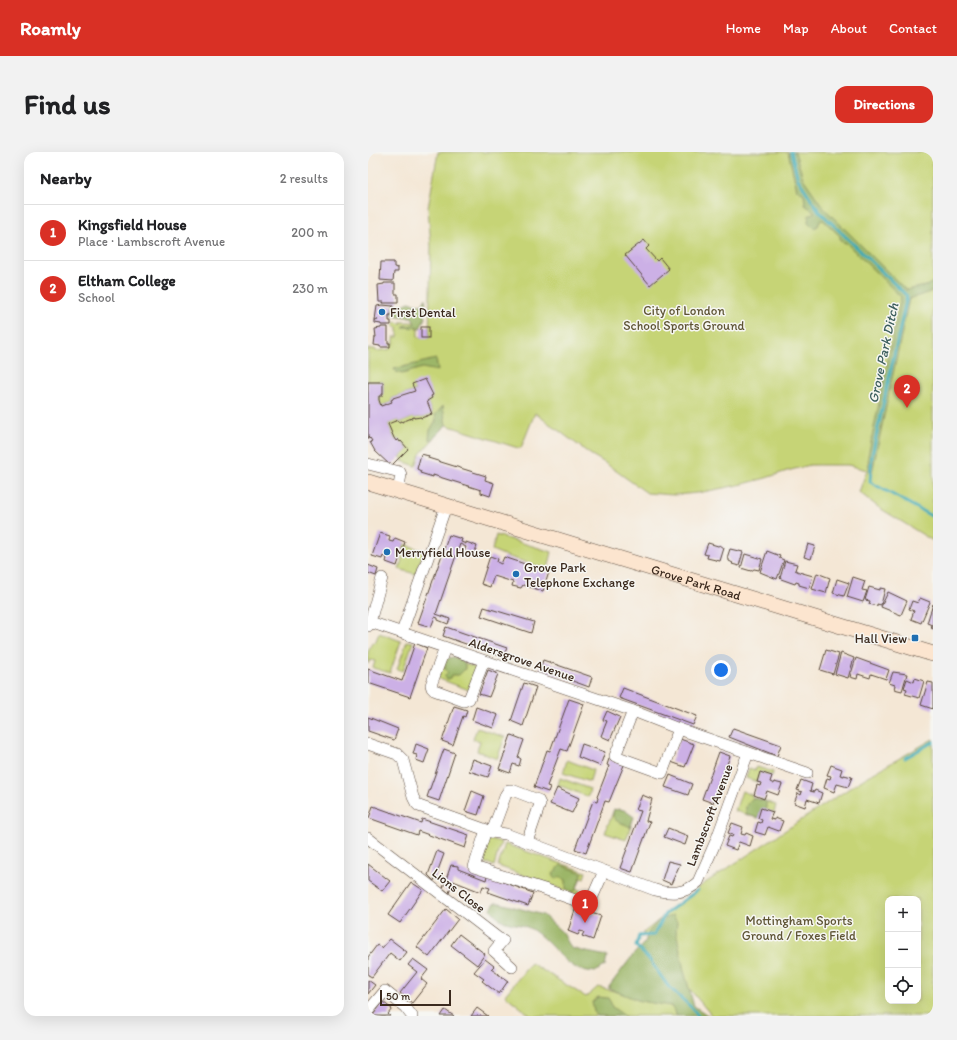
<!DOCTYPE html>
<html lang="en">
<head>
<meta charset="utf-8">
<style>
  body { margin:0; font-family:Itim,sans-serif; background:#f2f2f2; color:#202124 }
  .controls { position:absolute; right:12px; bottom:12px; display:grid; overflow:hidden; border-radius:8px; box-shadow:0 4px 16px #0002 }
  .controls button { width:36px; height:36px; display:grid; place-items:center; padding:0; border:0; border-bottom:1px solid #e0e0e0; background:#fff; color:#202124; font:20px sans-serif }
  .scale { position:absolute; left:12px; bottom:10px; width:71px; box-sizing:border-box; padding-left:4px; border:2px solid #3b2a1e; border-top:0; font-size:11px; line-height:14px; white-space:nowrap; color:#3b2a1e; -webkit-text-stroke:3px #f6f6f2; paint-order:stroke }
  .you { position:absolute; left:353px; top:518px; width:14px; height:14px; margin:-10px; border:3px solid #fff; border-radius:50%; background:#1a73e8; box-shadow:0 0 0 6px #1a73e833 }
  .badge { display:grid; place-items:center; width:26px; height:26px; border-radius:50%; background:#d93025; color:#fff; font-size:13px; font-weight:700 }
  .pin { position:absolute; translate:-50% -33px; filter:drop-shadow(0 1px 2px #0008) }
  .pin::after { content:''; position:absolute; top:21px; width:14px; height:12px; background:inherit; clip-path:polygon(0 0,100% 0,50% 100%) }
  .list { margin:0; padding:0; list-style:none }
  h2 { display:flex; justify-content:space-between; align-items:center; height:52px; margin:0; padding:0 16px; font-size:17px }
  h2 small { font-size:13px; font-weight:400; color:#757577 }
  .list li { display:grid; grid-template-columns:26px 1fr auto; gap:12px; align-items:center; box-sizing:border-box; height:56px; padding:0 16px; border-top:1px solid #e0e0e0 }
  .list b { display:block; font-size:15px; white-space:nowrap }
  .list p { margin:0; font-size:13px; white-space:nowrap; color:#757577 }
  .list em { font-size:13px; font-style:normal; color:#757577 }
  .icon { flex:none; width:22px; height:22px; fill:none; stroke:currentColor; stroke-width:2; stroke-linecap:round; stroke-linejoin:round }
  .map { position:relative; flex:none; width:565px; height:864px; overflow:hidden; border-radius:12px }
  header { display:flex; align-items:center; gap:24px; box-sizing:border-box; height:56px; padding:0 20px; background:#d93025; color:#fff }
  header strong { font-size:19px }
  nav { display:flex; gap:22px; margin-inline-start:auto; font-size:14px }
  .intro { display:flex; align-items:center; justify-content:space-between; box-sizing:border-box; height:96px; padding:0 24px }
  h1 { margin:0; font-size:28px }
  .button { padding:10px 18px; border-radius:12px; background:#d93025; color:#fff; font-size:14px; font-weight:700 }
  main { display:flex; gap:24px; padding:0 24px }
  aside { flex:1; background:#fff; border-radius:12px; box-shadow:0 4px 16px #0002 }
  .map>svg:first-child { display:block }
  .green { fill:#c6d476; stroke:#807f4a; fill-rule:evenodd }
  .forest { fill:#9cb667; stroke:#6c7042 }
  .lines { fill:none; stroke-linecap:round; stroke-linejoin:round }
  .stream { stroke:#3aaab8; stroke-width:3 }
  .building { fill:#ccb0e6 }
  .minor-casing { stroke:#574639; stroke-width:12 }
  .secondary-casing { stroke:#574639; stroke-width:16 }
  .minor { stroke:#fff; stroke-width:11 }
  .secondary { stroke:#fce5cf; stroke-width:15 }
  .poi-dot { fill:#1f6fb2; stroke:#f6f6f2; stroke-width:1.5 }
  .labels { text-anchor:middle; stroke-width:3; stroke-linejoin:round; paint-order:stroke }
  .park-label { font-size:13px; fill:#5e5434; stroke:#f6f6f2 }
  .poi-label { font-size:13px; fill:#3b2a1e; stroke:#f6f6f2; text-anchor:start }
  .street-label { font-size:13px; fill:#3b2a1e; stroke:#f6f6f2 }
  .water-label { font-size:14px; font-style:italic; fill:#3b5d5c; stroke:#f6f6f2 }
</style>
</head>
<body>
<header>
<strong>Roamly</strong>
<nav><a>Home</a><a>Map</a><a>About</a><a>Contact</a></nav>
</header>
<div class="intro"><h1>Find us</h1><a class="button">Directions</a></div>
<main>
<aside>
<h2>Nearby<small>2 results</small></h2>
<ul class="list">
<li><span class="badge">1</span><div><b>Kingsfield House</b><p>Place · Lambscroft Avenue</p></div><em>200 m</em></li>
<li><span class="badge">2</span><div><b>Eltham College</b><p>School</p></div><em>230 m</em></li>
</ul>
</aside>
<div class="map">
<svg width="565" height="864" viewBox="0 0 565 864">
  <rect width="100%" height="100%" fill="#f6f6f2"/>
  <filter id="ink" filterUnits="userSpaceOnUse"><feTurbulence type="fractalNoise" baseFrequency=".025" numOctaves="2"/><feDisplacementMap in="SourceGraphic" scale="8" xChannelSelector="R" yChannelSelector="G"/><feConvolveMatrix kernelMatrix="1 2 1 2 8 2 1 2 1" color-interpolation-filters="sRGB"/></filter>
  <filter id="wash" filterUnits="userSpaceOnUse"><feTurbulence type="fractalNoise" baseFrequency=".012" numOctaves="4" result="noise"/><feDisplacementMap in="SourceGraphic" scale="16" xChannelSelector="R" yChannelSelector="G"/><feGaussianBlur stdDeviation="0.9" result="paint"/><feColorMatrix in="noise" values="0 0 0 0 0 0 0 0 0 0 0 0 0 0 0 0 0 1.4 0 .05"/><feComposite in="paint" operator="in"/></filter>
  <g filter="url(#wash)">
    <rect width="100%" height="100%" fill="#f4e7d5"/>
    <g class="green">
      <polygon points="70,0 565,0 565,389 510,355 491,340 499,318 480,313 442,313 419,319 398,326 375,332 330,341 306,343 279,341 237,311 222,302 167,261 153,296 150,296 78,273 52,302 48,314 34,309 35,307 32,305 40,297 33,289 30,287 28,289 26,286 20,272 30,268 31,270 34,270 46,265 46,266 53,265 54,266 64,262 59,249 64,246 63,244 45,232 47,239 25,246 23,248 24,250 13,254 11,248 11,244 14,244 14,242 15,242 15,230 0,230 0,197 7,197 8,199 23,197 23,192 26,192 26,185 30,185 30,175 26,175 26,170 30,170 30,171 33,172 33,171 32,170 46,170 50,175 50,185 61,186 63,94 60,56"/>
      <polygon points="128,383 184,400 180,417 138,404 124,398"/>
      <polygon points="36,392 56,399 47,422 31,417 37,397 35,396"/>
      <polygon points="11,481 33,489 22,521 5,516 7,509 2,508 0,512 0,500 4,490 7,491"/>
      <polygon points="39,489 45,490 35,519 29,517"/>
      <polygon points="77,505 109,516 101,538 69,526"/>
      <polygon points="109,576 137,585 129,607 109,599 112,589 105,587"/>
      <path d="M565,587V864H344L275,781L334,733L497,626ZM520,747H550V849H520Z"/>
      <polygon points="199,608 225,618 222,630 195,621"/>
      <polygon points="389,615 405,620 404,624 392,620 389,630 378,626 381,616 387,618"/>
      <polygon points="192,626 222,637 220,645 190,633"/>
      <polygon points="374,639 384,643 384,645 408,653 406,661 393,657 390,666 367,659"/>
      <polygon points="246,657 266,665 258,688 237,681"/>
      <polygon points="120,688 126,688 133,690 126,714 119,711 118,712 114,707"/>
      <polygon points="137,692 218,720 216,726 213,726 209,736 212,738 210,743 130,714"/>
      <polygon points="163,811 218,845 230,835 303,854 309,864 163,864 137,843"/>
    </g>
    <g class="forest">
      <polygon points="420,0 427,0 435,26 455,55 538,138 558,134 565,130 565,139 541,147 502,330 500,304 533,145 478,91 472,89 472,84 455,68 452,69 450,74 446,76 440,70 441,63 447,60 437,53 436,42 429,38"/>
      <path d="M58,146C58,148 57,159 56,162L58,165L52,176L35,175L37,173L39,174L47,172L44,165H38L24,163L26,153H35L41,150L54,153Z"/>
      <polygon points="68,207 70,219 54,216 34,222 28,220 26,217"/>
      <polygon points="75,254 78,273 64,288 61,287 62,278 68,269 67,263"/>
      <path d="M85,505C92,507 98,508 97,517L91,523H84L81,527H79L76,524L80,520L77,517V512L81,506Z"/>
      <path d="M385,646L398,649V658L393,657L390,666L379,663C376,654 379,651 385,646Z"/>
      <path d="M246,657L248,658L250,657L256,658L266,665L262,675C254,670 241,670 246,657Z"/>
      <polygon points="193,713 215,721 212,726 208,738 204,740 198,737 198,728 193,725 187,727 185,722"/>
      <path d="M127,751H132L175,763L195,781L203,796L214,799L239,804L237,814L227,820C222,819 216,819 211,817C196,812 179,786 163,777C146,768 137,777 123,757Z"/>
      <polygon points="305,763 309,770 308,778 316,819 326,854 341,864 309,864 303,854 272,849 240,836 265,803 277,790 280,781 289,770"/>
      <polygon points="230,845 240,846 243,851 244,855 257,864 230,864 226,860 224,850"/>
    </g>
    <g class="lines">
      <g class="stream">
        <polyline points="423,0 430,27 451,59 539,144 504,303 502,330 565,365"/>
        <polyline points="537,606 565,590"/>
        <polyline points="330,864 325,857 300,834 281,807 268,794 271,784 286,783 297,762 330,738"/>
      </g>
    </g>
    <g id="blocks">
      <g class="building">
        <polygon points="276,88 281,94 278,97 289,109 292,106 301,117 282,133 257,103"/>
        <polygon points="13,110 26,110 26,115 30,116 30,120 26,120 25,129 12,128"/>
        <polygon points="16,131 27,131 27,142 30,142 30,151 15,151 16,150 11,150 10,133 16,132"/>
        <polygon points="14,153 25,154 24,163 21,163 21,169 23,169 23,173 13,173 13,172 7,171 7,168 10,168 7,168 9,154"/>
        <polygon points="13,175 20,175 20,191 22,191 22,195 12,195 12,194 6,193 7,185 8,185 7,177 13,176"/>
        <rect x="53" y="175" width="8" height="11"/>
        <polygon points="57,227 65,243 63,244 64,246 59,249 64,262 53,266 53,265 46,266 46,265 34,270 34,269 31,270 30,268 20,272 26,286 28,289 30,287 32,290 33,289 40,297 23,314 7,299 2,290 4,289 2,286 1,287 0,284 0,230 15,230 15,242 14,242 14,244 11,244 11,248 13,254 24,250 23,248 25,247 25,246 47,239 44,232"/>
        <polygon points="53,302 61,304 60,306 118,324 117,328 126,331 122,344 113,341 113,338 65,323 65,325 52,321 53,319 49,317"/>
        <polygon points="12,381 22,384 21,389 25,390 27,386 37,390 29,414 18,410 19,406 15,404 14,407 4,404"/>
        <polygon points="81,383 94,387 93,390 98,392 98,390 109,394 105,405 95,401 98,395 92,392 68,462 82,467 80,472 70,468 70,466 67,465 63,475 50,471"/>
        <polygon points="340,391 350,394 352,393 356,396 352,409 339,406 340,403 336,402"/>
        <polygon points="440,392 447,394 443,407 436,405"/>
        <polygon points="362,397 375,400 371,414 364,412 365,411 361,409 361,407 359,406"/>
        <polygon points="399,399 412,404 411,406 416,408 409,427 392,420"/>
        <polygon points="377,402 394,407 391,418 386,417 383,419 373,416"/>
        <polygon points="122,404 130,407 129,410 133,412 136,405 181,420 175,439 155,433 153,436 144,434 145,430 126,424 122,435 113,432"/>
        <polygon points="417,409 429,412 427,418 431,420 445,424 441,436 431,433 431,431 428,430 427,432 413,427 412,426"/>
        <polygon points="0,413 10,417 8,424 0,421"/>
        <polygon points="449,421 462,426 458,441 444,437"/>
        <polygon points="485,425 497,429 494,438 499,439 495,450 479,445"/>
        <polygon points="469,427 481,431 476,444 465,441"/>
        <polygon points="501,435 512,438 512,436 517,437 513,453 509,452 509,454 501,452 502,449 497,448"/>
        <polygon points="520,440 539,449 533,463 513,455"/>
        <polygon points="552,446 562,450 553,471 543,467 546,459 541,457 544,449 550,451"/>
        <polygon points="565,452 565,477 563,476 564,473 559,471"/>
        <polygon points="116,455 166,470 163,481 113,464"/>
        <polygon points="78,475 139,496 135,505 75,484"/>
        <polygon points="47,491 59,496 42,545 0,531 0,517 34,529"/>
        <polygon points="458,498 471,502 465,522 452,518"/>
        <polygon points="473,501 486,506 480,526 467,522"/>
        <polygon points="488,506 521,518 518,527 503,522 502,526 490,522 489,527 482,525"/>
        <polygon points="175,508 224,525 221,535 172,517"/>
        <polygon points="120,518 130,522 121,545 111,542"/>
        <polygon points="525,520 539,522 534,539 526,537 527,533 521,531"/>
        <polygon points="547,526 556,529 551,546 537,542 539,537 536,536 539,527 546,530"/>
        <polygon points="560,530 565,531 565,557 553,553"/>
        <polygon points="156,531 168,535 155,574 143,569"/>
        <polygon points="255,536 329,564 325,573 251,546"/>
        <polygon points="201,547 216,552 199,599 193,597 179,634 182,635 180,640 166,635 179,598 182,599"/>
        <polygon points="86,554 99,558 97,565 95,564 85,593 74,589"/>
        <polygon points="108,555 130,563 125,576 104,568"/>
        <polygon points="239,559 252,565 242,588 233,584 239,569 235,568"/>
        <polygon points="0,565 30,577 26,588 0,579"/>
        <polygon points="365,576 413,593 409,604 361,585"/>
        <polygon points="143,583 156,588 150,605 153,607 151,614 145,612 142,621 131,617"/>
        <polygon points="312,587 326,592 317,615 303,610"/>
        <polygon points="48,592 61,597 56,611 48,608 49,603 45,602"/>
        <polygon points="214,592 237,600 232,614 210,605"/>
        <polygon points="76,597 87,601 71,649 59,645"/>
        <polygon points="351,600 362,604 345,651 334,647"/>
        <polygon points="105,607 124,614 120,625 101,619"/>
        <polygon points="241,607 256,613 241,650 237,649 218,701 207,697 225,649 229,650 230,646 229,645 241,614 239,613"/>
        <polygon points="463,613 474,617 472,623 476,624 476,623 484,625 480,635 469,632 466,640 456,636 459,626 462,627 463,624 459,623"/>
        <polygon points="392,620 404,624 402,630 406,632 406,630 414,632 410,643 399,639 396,647 386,643 389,633 392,634 393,631 389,630"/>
        <polygon points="302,623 324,632 320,643 297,635"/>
        <polygon points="433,628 444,632 442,639 446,640 447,638 454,641 451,651 439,647 437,655 426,651 430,641 433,643 434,640 429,638"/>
        <polygon points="189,636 211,646 204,661 182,652"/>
        <polygon points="104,639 116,644 110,663 97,659"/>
        <polygon points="274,643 284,647 278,669 282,670 264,720 252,716 273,659 268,658"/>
        <polygon points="5,654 53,671 54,667 101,683 97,696 50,679 49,683 1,666"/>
        <polygon points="393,656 405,660 402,667 407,668 407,666 415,669 411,679 400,675 397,683 387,680 390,670 393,671 394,668 390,666"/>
        <polygon points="364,671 375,675 373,682 377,683 378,681 385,684 382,694 371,690 368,698 357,694 361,684 364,685 365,683 360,681"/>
        <polygon points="300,676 320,684 317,693 296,685"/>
        <polygon points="69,699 76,702 66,729 60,723"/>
        <polygon points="300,709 312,712 303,732 294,728"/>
        <polygon points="0,712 22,729 14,739 0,729"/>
        <polygon points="83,713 90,714 90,717 118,728 119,724 165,741 160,754 120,740 122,736 115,734 113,740 85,729 81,741 75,736"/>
        <polygon points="43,730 55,738 32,771 20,763"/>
        <polygon points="208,755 219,759 218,763 221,764 223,761 233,764 225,788 214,784 216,780 212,779 210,783 200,779"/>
        <polygon points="78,757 90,767 61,805 49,795"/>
        <polygon points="91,782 117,802 109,813 83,793"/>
        <polygon points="22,787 39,800 32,809 22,801 4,825 0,823 0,805 9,793 14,796"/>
        <polygon points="45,807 60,818 53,827 59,832 44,851 32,841 49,820 40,813"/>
        <polygon points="117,807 126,814 123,817 140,829 131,842 114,829 116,827 106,820"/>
        <polygon points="0,828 7,833 0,842"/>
        <polygon points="15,850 24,857 20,862 22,864 7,864 5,863"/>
        <polygon points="109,856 120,864 103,864"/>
        <polygon points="77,858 86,864 73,864"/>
      </g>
    </g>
  </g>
  <g filter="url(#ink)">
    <use href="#blocks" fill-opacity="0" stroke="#574639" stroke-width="1"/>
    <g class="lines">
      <defs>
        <g id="minor">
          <polyline points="0,312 32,320 33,323 30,339"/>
          <polyline points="2,470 14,426"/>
          <polyline points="0,474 2,470 265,559 311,577 439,621"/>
          <polyline points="34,480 78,354"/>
          <polyline points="77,496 63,533 64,536 66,538 96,549 101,547 116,509"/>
          <polyline points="265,559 247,604 294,621 311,577"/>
          <path d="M0,592L29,602L35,608L45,645L48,651L51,654L124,680L138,682L287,738C303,742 317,742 330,730L348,689L380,601"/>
          <polyline points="118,678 106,715 176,737 221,753 236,719"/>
          <polyline points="124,680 138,642 141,638 144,638 170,648 172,652 159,690"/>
          <polyline points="0,686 130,786 135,788 126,799 144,815"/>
          <polyline points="0,859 17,839 37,855 44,864"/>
        </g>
        <g id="secondary">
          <path id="s1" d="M0,330L565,502"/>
        </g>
      </defs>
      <use href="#minor" class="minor-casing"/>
      <use href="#secondary" class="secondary-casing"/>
      <use href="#minor" class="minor"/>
      <use href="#secondary" class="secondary"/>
    </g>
  </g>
  <g class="poi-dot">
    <circle cx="14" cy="160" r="4"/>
    <circle cx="19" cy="400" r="4"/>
    <circle cx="148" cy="422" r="4"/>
    <rect x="543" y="482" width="8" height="8" rx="2"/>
  </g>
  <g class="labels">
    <g class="park-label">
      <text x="316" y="163">City of London<tspan x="316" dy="15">School Sports Ground</tspan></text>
      <text x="431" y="773">Mottingham Sports<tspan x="431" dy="15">Ground / Foxes Field</tspan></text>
    </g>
    <g class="poi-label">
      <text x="22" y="165">First Dental</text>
      <text x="27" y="405">Merryfield House</text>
      <text x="156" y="420">Grove Park<tspan x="156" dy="15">Telephone Exchange</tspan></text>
      <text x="539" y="491" text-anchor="end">Hall View</text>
    </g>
    <g class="street-label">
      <text dy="5" stroke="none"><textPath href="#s1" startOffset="343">Grove Park Road</textPath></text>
      <text transform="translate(154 507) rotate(19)" y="5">Aldersgrove Avenue</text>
      <text transform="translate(341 663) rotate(-69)" y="5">Lambscroft Avenue</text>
      <text transform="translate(91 738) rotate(38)" y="5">Lions Close</text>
    </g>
    <g class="water-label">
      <text transform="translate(515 201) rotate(-78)" y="5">Grove Park Ditch</text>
    </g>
  </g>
</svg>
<div class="controls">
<button>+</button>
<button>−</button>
<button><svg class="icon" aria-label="locate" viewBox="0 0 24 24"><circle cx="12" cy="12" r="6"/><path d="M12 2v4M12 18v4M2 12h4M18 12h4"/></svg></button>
</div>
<div class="scale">50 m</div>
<div class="you"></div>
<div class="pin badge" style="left:217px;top:771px">1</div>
<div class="pin badge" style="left:539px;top:256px">2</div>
</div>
</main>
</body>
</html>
